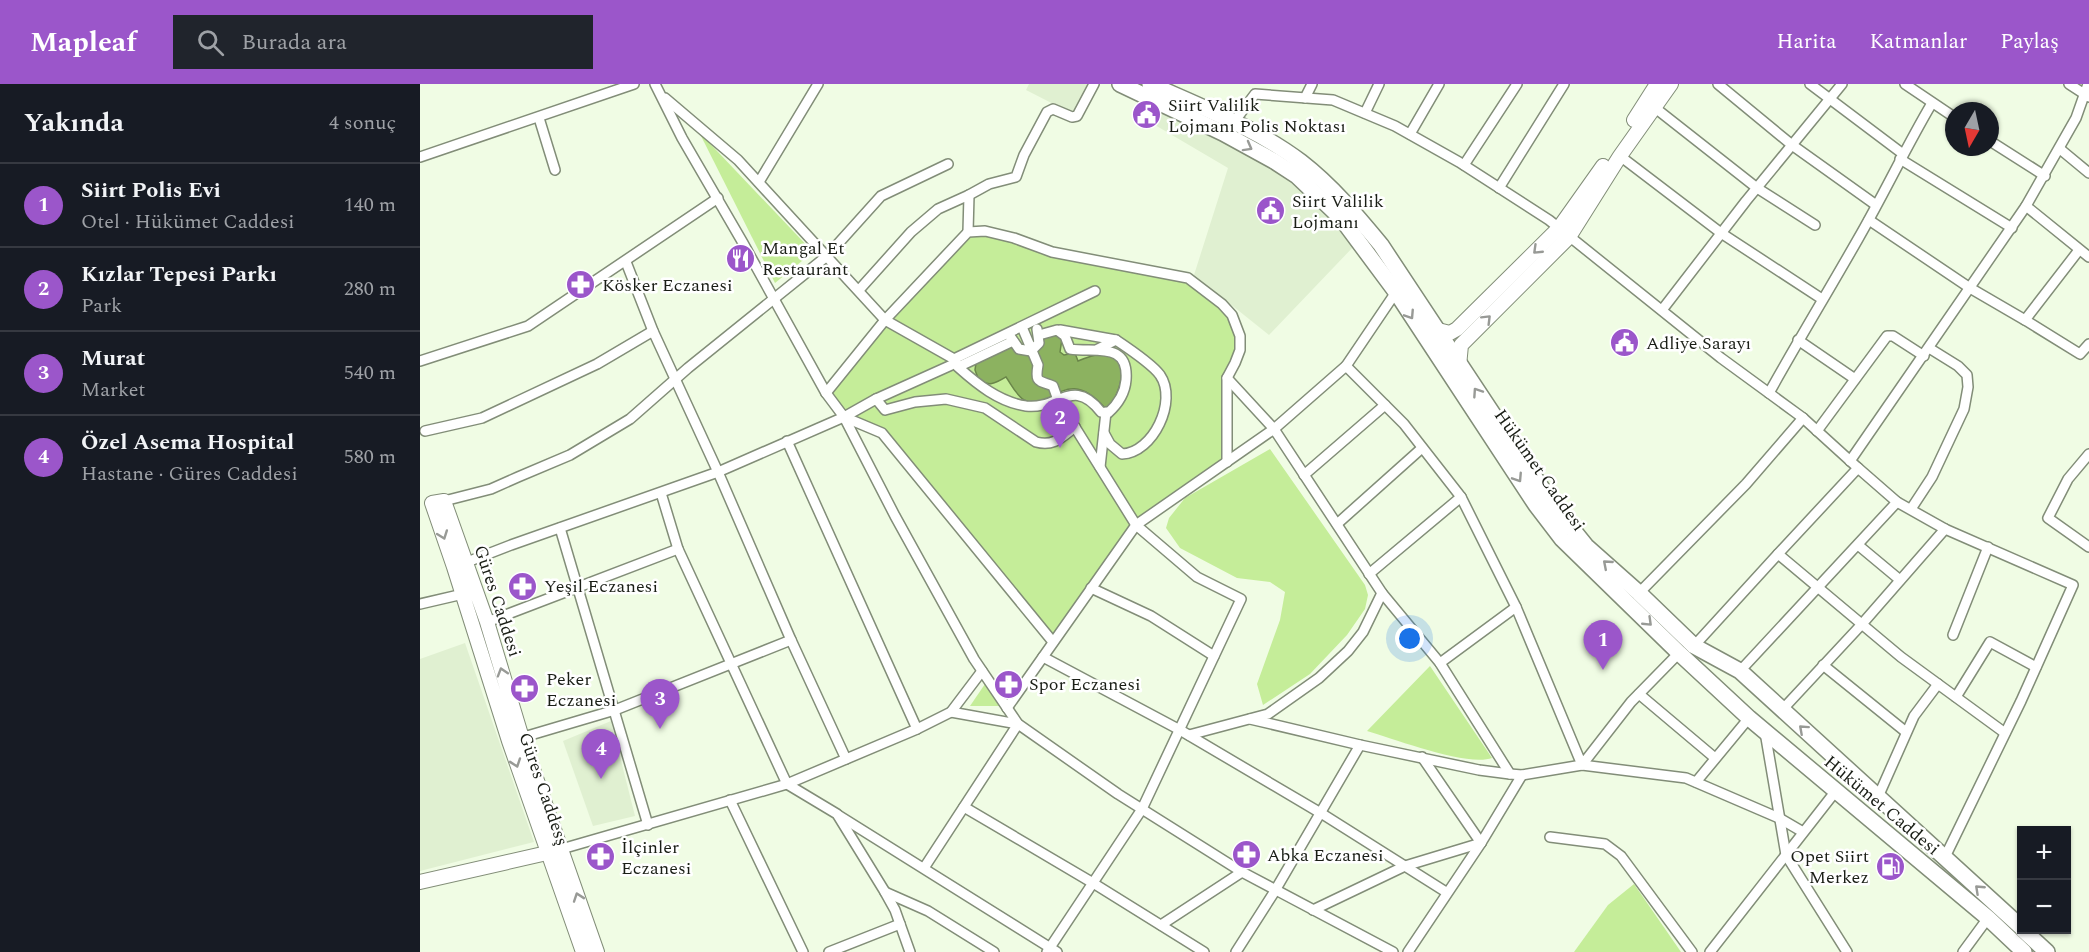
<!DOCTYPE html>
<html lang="tr">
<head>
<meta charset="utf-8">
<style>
  body { margin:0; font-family:Spectral,serif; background:#20242c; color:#f1f3f6 }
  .controls { position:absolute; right:18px; bottom:18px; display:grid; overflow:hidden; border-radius:0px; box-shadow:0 2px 4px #0004 }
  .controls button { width:54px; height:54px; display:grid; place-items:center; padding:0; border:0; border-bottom:2px solid #363941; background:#171b24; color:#f1f3f6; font:30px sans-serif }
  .compass { position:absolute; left:1525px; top:18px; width:54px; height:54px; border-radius:50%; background:#171b24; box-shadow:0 2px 4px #0004; rotate:189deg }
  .you { position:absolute; left:990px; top:555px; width:21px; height:21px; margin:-15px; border:4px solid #fff; border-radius:50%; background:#1a73e8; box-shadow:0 0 0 9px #1a73e833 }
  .badge { display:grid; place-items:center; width:39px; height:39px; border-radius:50%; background:#9b56ca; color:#fff; font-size:20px; font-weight:700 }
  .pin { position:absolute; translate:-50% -50px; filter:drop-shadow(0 2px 3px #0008) }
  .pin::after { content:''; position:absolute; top:32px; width:21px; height:18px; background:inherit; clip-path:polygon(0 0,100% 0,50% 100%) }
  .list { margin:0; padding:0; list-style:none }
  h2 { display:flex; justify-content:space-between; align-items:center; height:78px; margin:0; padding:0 24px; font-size:26px }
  h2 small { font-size:20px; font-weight:400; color:#9ea1a6 }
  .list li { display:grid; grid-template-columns:39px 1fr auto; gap:18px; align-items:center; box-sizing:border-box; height:84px; padding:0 24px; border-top:2px solid #363941 }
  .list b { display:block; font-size:22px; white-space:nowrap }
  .list p { margin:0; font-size:20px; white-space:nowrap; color:#9ea1a6 }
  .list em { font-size:20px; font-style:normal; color:#9ea1a6 }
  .icon { flex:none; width:33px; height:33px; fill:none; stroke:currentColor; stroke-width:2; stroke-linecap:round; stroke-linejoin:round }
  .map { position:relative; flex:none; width:1669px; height:868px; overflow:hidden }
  header { display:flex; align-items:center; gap:36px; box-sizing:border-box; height:84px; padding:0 30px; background:#9b56ca; color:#fff }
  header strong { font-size:28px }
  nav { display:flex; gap:33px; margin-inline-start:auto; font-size:21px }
  .search { width:420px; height:54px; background:#20242c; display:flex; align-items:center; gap:15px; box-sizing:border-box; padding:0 21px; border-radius:0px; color:#9ea1a6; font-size:22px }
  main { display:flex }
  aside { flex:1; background:#171b24 }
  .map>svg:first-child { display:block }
  .built { fill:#e0f0d1 }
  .green { fill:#c5ed99 }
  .water { fill:#8cb260; stroke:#6a864a; stroke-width:1.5 }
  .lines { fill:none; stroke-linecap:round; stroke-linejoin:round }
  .street-casing { stroke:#828d78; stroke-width:12 }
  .secondary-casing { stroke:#828d78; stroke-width:16 }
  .primary-casing { stroke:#828d78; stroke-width:18 }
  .street { stroke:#fff; stroke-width:9 }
  .secondary { stroke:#fff; stroke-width:14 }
  .primary { stroke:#fff; stroke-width:15 }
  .oneway { stroke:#989a96 }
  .labels { text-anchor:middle; stroke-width:5; stroke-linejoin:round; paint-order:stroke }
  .poi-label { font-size:18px; fill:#1a1e16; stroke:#fff; text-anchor:start }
  .street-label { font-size:18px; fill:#1a1e16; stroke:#fff }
</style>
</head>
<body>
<header>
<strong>Mapleaf</strong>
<div class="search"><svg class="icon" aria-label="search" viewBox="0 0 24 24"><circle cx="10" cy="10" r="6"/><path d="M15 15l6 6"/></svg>Burada ara</div>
<nav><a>Harita</a><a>Katmanlar</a><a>Paylaş</a></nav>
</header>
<main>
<aside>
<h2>Yakında<small>4 sonuç</small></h2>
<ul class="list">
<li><span class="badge">1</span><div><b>Siirt Polis Evi</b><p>Otel · Hükümet Caddesi</p></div><em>140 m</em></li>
<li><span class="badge">2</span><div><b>Kızlar Tepesi Parkı</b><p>Park</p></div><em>280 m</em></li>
<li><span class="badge">3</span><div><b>Murat</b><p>Market</p></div><em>540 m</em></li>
<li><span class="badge">4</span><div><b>Özel Asema Hospital</b><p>Hastane · Güres Caddesi</p></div><em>580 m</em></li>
</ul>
</aside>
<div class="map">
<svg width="1669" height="868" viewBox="0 0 1669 868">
  <rect width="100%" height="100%" fill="#f0fce4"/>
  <g class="built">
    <polygon points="609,0 670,0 655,31 606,6"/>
    <polygon points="727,15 875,96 936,160 849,251 774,191 808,84 718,31"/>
    <polygon points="45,559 114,758 0,787 0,575"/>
    <polygon points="191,637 215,732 173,742 143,657"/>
  </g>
  <g class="green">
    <polygon points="279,48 393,168 355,199"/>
    <polygon points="565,147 632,168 768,194 802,220 820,252 807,294 807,378 716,441 633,558 462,349 424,333 406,309 548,148"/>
    <polygon points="850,365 945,501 948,511 945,525 927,551 890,590 843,621 837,600 860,536 865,508 850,498 817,494 760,464 746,444 749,434 765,414"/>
    <path d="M1010,582L1072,674C1047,683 975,655 947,647Z"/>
    <polygon points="565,600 579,622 550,622"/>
    <polygon points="1214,800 1261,868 1154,868 1188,821"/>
  </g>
  <path class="water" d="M630,250L638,251L642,255L640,268L644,271L655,269L658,277C665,274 674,271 681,270C713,267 701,309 689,323L685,324C644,278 631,331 604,316C596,311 591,300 586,293C576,299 568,304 558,294L555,286L556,279L594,260L602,270C616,273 621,266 622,252Z"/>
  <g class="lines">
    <defs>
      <g id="street">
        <polyline points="235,0 262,54 323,159 406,309 424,333 475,432 554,575 598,640 698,710 822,788 973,868"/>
        <polyline points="1298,0 1372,61 1456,121"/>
        <polyline points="1390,0 1483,70"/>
        <polyline points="1485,0 1534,33"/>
        <polyline points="1649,0 1669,13"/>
        <polyline points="245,14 318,76 465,236 534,275 675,207"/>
        <polyline points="885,14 892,0"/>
        <polyline points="1234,23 1337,104 1395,141"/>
        <polyline points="945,29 959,0"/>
        <polyline points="119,34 135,86"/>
        <polyline points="814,38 835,10 913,16 975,42 1039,78 1129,136 1301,274 1383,334 1438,384"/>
        <polyline points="990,50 1019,0"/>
        <polyline points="1570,57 1625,92"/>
        <polyline points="1640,65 1669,89"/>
        <polyline points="1200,72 1301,149 1402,215"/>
        <polyline points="0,73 214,0"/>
        <polyline points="1480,75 1592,144"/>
        <polyline points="1044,81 1097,0"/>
        <polyline points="339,98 398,0"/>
        <polyline points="1079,104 1144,0"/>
        <polyline points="549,111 569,100 596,93 604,71 627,28 633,25 652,33 657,32 674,0"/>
        <polyline points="1606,122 1669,173"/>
        <polyline points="1449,136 1550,204 1605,236 1659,166"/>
        <polyline points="206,178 233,247 298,388 371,556 426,675"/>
        <polyline points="439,206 491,148 518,125 549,111 548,148"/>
        <polyline points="1242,226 1326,117 1422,0"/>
        <polyline points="1605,236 1660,270 1669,260"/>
        <path d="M602,243L618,281C615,299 618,296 633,302L638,316L716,441L777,493L821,515L722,725L627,868"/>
        <polyline points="640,246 696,256 678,265"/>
        <polyline points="590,252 599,265 611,267 619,259 617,245"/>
        <polyline points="1378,256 1435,295"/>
        <path d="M593,257L538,283C557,300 579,318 606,322C639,326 653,292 681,328L688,329C698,320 705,309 706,296C709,257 675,269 650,265L645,252L637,246L619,251"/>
        <polyline points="0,277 108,242 298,114"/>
        <polyline points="926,282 976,208"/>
        <polyline points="807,294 854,345 926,282 984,340 1041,413 949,490"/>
        <polyline points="406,309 465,236 548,148 565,147 594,154 632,168 768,194 802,220 812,231 820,252 820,266 815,279 807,294 807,378"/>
        <path d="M1349,309C1378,257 1409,206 1438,155C1464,110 1486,63 1512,19"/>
        <polyline points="456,315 536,279"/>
        <polyline points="424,333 462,349 633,558"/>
        <polyline points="5,347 62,334 177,280 233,247"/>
        <polyline points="1397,347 1467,252 1473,252 1504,272"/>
        <path d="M684,349L690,360L702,370C733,369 758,317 740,291C732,280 708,264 696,256"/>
        <polyline points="367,357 497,645"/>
        <polyline points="1669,370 1648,395 1628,434 1669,463"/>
        <polyline points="1430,377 1606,122 1656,34 1668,0"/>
        <polyline points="680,383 686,328"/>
        <polyline points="884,391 965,321"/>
        <polyline points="241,409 258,465 367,700 417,730 465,808 475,826 490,868"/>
        <polyline points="1041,413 1096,523 1162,681 1211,618 1259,569"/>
        <polyline points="24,417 71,405 98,393 150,371 210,335 268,284 407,172 461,112 528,80"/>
        <polyline points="1491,425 1512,393 1544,325 1548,303 1547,291 1538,282 1509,264"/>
        <polyline points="917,440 1002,364"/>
        <polyline points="140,444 228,741"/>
        <polyline points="1438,461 1480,496"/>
        <polyline points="1358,470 1438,384 1477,418 1525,445 1653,501 1601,617 1525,773"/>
        <path d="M42,480L91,461L298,388L424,333L456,315L465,326L495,318L526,315L565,324L616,358C634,363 642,353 655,343"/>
        <polyline points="671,504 731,532 794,572"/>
        <polyline points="1219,509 1326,400 1383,334"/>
        <polyline points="0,520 43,510"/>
        <polyline points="67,538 258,465"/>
        <polyline points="1533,551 1568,463"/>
        <polyline points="1274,562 1358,470 1481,573 1585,649"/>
        <polyline points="623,573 760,646 904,731 1026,808"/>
        <polyline points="1020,579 1096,523"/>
        <polyline points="1403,581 1486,648"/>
        <polyline points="1320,587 1477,418"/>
        <polyline points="1219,610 1295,674"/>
        <polyline points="1536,613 1570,558 1616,583"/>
        <polyline points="587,624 716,441 854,345 962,509 1020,579 1090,690"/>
        <polyline points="1362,626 1442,540 1525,445"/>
        <polyline points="531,628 598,640"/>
        <polyline points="830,635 940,661 1059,686 1090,690 1102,691 1162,681 1266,694 1359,734 1383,748"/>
        <polyline points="1345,648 1366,771 1427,868"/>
        <polyline points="769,651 848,630 899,594 928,567 943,548 962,509"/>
        <polyline points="97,655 195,626 371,556"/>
        <polyline points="1002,673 1061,759"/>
        <polyline points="1276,698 1329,634"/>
        <polyline points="1458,713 1494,632 1518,600"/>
        <polyline points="310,716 383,868"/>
        <polyline points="544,723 673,799 784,868"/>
        <polyline points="418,731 637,868"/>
        <polyline points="1130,753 1185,760 1201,772 1272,868"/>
        <polyline points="138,766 367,700 497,645 531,628 562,587"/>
        <polyline points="504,784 598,640"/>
        <polyline points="465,808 508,827 574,868"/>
        <polyline points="893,826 985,782 1061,759"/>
        <polyline points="741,841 822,788"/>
        <polyline points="409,868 480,840"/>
        <polyline points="816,868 853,810 940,661"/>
        <polyline points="988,868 1061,759 1102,691"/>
        <polyline points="1290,868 1415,708"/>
        <polyline points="1543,868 1568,834"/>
      </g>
      <g id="secondary">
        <polyline points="1214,36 1237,0"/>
        <polyline points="1018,246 1030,249 1037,245 1139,144 1183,82"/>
        <polyline points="1039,282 1041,261 1149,153 1200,72 1251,0"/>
        <polyline points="0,798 127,769"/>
        <polyline points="163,868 89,657 34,483 12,419 24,417 67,538 102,654 177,868"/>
      </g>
      <g id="primary">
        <polyline points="700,0 803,49 854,77 877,92 921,134 976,208 1116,421 1142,455 1259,569 1329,634 1568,834 1604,868"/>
        <path d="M730,0C781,23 836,44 881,78C912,102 937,132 961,161L1133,421L1166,462L1219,509L1274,562L1320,587L1602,844"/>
        <polyline points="1603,846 1627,868"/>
      </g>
    </defs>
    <use href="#street" class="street-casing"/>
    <use href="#secondary" class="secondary-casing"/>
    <use href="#primary" class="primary-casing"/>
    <use href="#street" class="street"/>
    <use href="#secondary" class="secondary"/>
    <use href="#primary" class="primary"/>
  </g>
  <defs><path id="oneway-chevron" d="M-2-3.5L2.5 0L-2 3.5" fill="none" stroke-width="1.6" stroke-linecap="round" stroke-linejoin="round" transform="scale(1.5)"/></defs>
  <g class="oneway">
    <use href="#oneway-chevron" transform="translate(828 63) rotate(29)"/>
    <use href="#oneway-chevron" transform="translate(1117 166) rotate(136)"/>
    <use href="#oneway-chevron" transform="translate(990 231) rotate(57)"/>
    <use href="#oneway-chevron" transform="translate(1067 235) rotate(-45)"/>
    <use href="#oneway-chevron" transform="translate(1057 308) rotate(-124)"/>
    <use href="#oneway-chevron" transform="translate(1098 394) rotate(57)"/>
    <use href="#oneway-chevron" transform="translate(23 451) rotate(70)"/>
    <use href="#oneway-chevron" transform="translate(1187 480) rotate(-139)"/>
    <use href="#oneway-chevron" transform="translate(1228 538) rotate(44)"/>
    <use href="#oneway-chevron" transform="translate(82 588) rotate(-107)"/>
    <use href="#oneway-chevron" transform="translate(1383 645) rotate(-138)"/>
    <use href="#oneway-chevron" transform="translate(96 679) rotate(71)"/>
    <use href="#oneway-chevron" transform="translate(1559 805) rotate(-137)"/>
    <use href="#oneway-chevron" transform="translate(158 813) rotate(-109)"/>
  </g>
  <defs>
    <symbol id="civic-disc" viewBox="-11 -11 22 22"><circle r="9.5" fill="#9b56ca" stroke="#fff"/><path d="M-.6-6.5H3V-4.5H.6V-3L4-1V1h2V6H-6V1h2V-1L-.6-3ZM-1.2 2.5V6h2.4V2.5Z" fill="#fff"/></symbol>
    <symbol id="restaurant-disc" viewBox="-11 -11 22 22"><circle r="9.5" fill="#9b56ca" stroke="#fff"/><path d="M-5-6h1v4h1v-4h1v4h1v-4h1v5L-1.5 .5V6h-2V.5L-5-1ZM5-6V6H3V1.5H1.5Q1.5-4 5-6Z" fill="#fff"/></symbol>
    <symbol id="pharmacy-disc" viewBox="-11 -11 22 22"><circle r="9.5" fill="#9b56ca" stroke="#fff"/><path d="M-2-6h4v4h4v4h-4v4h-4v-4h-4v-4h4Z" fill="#fff"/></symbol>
    <symbol id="fuel-disc" viewBox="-11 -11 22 22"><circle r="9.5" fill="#9b56ca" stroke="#fff"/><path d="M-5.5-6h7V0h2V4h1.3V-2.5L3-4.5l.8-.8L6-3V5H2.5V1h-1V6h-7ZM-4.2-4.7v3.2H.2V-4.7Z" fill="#fff"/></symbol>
  </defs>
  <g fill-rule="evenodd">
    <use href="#civic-disc" x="710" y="14" width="33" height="33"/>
    <use href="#civic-disc" x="834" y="110" width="33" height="33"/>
    <use href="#restaurant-disc" x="304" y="158" width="33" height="33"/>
    <use href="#pharmacy-disc" x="144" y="184" width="33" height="33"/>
    <use href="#civic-disc" x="1188" y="242" width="33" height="33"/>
    <use href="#pharmacy-disc" x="86" y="486" width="33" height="33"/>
    <use href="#pharmacy-disc" x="572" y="584" width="33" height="33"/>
    <use href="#pharmacy-disc" x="88" y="588" width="33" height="33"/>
    <use href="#pharmacy-disc" x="810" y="754" width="33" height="33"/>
    <use href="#pharmacy-disc" x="164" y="756" width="33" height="33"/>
    <use href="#fuel-disc" x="1454" y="766" width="33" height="33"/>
  </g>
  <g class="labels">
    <g class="poi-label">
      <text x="748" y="27">Siirt Valilik<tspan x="748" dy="21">Lojmanı Polis Noktası</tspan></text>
      <text x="872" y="123">Siirt Valilik<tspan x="872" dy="21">Lojmanı</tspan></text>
      <text x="342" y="170">Mangal Et<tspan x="342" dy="21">Restaurant</tspan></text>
      <text x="182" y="207">Kösker Eczanesi</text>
      <text x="1226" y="265">Adliye Sarayı</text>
      <text x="124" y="508">Yeşil Eczanesi</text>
      <text x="126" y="601">Peker<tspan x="126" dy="21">Eczanesi</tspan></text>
      <text x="609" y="606">Spor Eczanesi</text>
      <text x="201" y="769">İlçinler<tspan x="201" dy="21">Eczanesi</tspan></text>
      <text x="847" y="777">Abka Eczanesi</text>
      <text x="1449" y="778" text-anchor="end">Opet Siirt<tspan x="1449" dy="21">Merkez</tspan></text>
    </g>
    <g class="street-label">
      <text transform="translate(1120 386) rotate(55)" y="6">Hükümet Caddesi</text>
      <text transform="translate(78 517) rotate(72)" y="6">Güres Caddesi</text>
      <text transform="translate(124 705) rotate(71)" y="6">Güres Caddesş</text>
      <text transform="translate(1462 721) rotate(40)" y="6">Hükümet Caddesi</text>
    </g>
  </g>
</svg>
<div class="controls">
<button>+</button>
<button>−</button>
</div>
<svg class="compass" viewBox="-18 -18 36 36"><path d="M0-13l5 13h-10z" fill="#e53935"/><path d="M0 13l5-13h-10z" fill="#9ea1a6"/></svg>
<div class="you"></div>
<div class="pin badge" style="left:1183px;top:586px">1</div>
<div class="pin badge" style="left:640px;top:364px">2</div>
<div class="pin badge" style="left:240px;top:645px">3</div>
<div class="pin badge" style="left:181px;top:695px">4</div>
</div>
</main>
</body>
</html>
